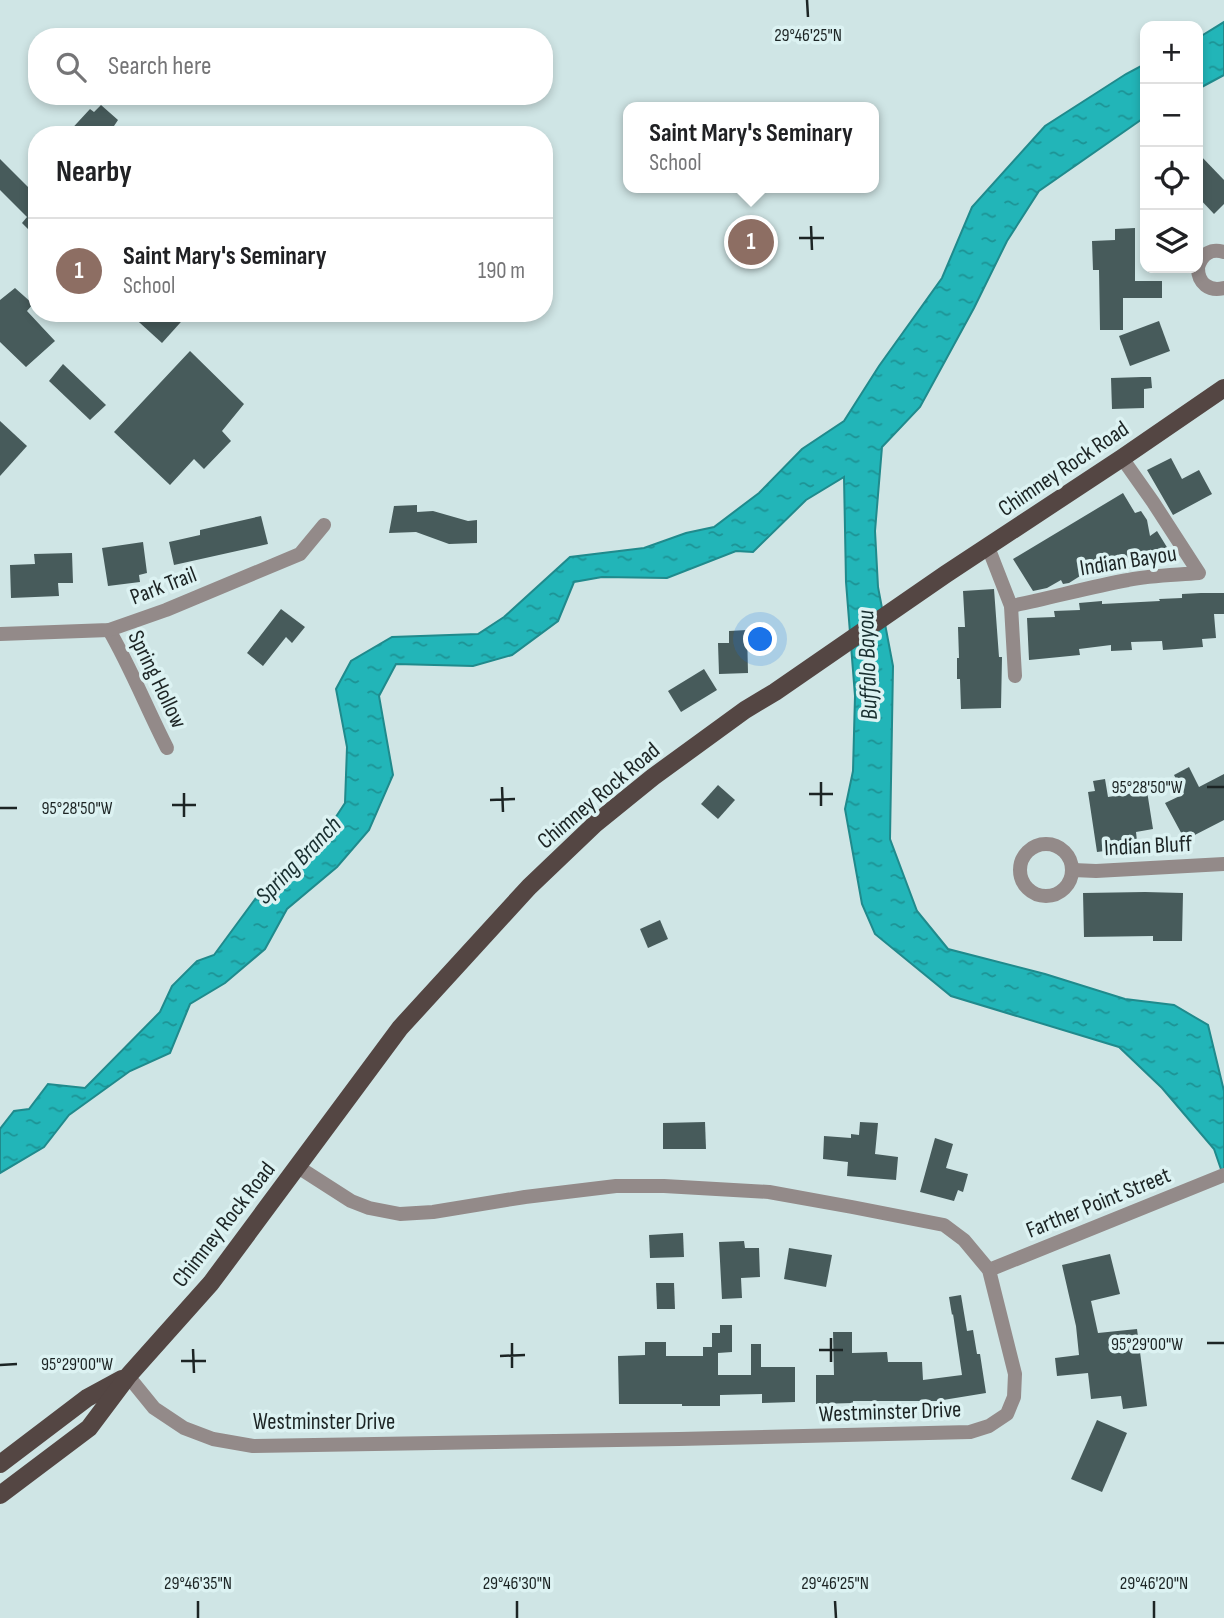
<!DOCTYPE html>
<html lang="en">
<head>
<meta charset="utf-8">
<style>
  body { margin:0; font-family:"Sofia Sans Condensed",sans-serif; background:#f6f6f6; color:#202124 }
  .controls { position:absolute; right:21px; top:21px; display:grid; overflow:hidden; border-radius:14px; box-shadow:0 4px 10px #0003 }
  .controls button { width:63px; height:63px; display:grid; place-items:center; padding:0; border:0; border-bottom:2px solid #e0e0e0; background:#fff; color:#202124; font:35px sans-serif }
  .you { position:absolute; left:761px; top:640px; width:24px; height:24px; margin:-18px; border:5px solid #fff; border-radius:50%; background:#1a73e8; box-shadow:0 0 0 10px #1a73e833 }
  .badge { display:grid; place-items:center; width:46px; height:46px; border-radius:50%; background:#b45309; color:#fff; font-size:23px; font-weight:700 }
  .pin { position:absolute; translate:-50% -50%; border:4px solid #fff; box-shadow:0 2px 7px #0006 }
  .popup { position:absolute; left:623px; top:102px; width:256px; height:91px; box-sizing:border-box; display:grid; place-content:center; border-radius:14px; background:#fff; filter:drop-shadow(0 2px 5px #0005); font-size:23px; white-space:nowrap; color:#757577 }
  .popup b { font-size:26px; color:#202124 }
  .popup::after { content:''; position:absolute; left:50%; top:100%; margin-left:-14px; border:14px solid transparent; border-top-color:#fff }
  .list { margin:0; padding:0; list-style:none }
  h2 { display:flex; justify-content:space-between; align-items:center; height:91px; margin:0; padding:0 28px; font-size:30px }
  h2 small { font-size:23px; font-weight:400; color:#757577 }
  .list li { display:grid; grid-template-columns:46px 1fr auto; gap:21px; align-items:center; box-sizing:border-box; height:105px; padding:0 28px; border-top:2px solid #e0e0e0 }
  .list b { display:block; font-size:26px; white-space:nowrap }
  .list p { margin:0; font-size:23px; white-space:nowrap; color:#757577 }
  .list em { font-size:23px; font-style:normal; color:#757577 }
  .icon { flex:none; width:38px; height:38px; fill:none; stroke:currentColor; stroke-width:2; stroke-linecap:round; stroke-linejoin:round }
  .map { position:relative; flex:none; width:1224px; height:1618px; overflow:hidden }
  .search { position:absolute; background:#fff; box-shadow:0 4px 10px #0003; left:28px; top:28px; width:525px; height:77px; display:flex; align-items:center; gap:18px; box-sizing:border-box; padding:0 24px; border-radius:28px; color:#757577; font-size:26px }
  .panel { position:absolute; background:#fff; box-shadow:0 4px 10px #0003; left:28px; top:126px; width:525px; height:196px; border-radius:28px }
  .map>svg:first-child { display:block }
  .water { fill:url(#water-ripples); stroke:#208a8c; stroke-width:2 }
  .building { fill:#475b5b }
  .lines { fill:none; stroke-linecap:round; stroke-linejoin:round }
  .minor { stroke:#938a89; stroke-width:14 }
  .major { stroke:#544643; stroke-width:18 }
  .ticks { fill:none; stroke:#1c2424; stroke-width:2.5 }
  .labels { text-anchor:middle; stroke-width:7; stroke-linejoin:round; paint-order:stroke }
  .street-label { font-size:23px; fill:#1c2424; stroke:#dcf2f2 }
  .water-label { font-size:24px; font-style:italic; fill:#182e2f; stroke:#dcf2f2 }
  .ticks-label { font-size:18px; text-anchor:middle; fill:#1c2424; stroke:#dcf2f2; stroke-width:7; stroke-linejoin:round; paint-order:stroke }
</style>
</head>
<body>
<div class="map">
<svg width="1224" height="1618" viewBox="0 0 1224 1618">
  <defs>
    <pattern id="water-ripples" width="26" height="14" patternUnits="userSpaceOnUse" patternTransform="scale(1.75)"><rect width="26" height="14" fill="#22b5b8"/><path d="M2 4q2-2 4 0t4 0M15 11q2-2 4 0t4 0" fill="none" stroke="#1d9395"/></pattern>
  </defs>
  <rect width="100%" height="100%" fill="#cfe5e5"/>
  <g class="water">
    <polygon points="1224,22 1224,75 1198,89 1198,38"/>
    <polygon points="1145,64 1145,117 1039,191 1007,241 974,308 920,407 882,447 875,531 878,587 893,666 890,839 917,911 948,949 1045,974 1125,999 1174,1005 1208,1025 1224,1091 1224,1178 1214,1149 1162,1088 1119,1047 951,996 875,934 862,904 845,809 853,771 855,696 846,582 844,477 806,500 753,552 736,551 667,578 602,577 574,582 558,621 512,655 473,666 396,664 379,696 393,775 369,830 337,867 287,909 265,949 225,983 190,1004 170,1053 130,1071 69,1115 44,1147 0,1173 0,1129 14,1111 29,1109 48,1084 85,1088 160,1012 172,986 197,961 214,955 264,887 280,884 288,867 313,852 345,803 347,747 336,689 351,661 392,637 478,634 504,617 570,557 644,548 686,533 714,527 759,493 802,449 844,421 879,366 942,278 972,207 1045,126 1126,74"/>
  </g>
  <g class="building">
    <polygon points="101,105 118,120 108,135 66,135 90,109 94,112"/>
    <polygon points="1198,153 1224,180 1224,204 1214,214 1198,197"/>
    <polygon points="0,159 30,189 37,181 37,238 22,223 27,217 0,190"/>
    <polygon points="1135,228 1135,281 1162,281 1162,298 1123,298 1123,330 1100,330 1099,270 1093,270 1092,241 1115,240 1115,229"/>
    <polygon points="15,288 33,304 27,311 55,341 26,367 0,342 0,300"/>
    <polygon points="129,313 189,313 162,343"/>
    <polygon points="1159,321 1170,351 1130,366 1119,336"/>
    <polygon points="190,351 244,404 222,431 231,441 204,469 194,459 170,485 114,432"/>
    <polygon points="63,364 106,405 90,420 49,381"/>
    <polygon points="1142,377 1151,377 1152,388 1144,389 1144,408 1112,409 1111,378"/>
    <polygon points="0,421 27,446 0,476"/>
    <polygon points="1171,458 1182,479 1199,470 1212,494 1173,515 1147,470"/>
    <polygon points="1123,493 1135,513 1141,511 1147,520 1150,536 1157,531 1173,557 1163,564 1158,556 1143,565 1108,574 1105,569 1093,576 1088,571 1069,583 1063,584 1061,580 1047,588 1033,591 1013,559"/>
    <polygon points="417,505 417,512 433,511 468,521 477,520 477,543 449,544 416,532 389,533 394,506"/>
    <polygon points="261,516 268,544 174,565 169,542 200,535 200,530"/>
    <polygon points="143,542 147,573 139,575 140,582 108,586 102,548"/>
    <polygon points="72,553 73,583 58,583 59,596 11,598 10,565 35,564 34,554"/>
    <polygon points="994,589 999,657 1002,657 1001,708 961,709 960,679 957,679 957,658 959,658 958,627 965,627 963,591"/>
    <polygon points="1201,593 1224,593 1224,614 1214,614 1216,638 1202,639 1203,647 1163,650 1162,641 1131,642 1132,650 1111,651 1111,645 1079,649 1080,655 1029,660 1027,618 1055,617 1054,611 1080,610 1079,603 1102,601 1102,604 1160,601 1159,599 1182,598 1182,594"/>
    <polygon points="281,609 305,627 292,643 286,637 263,666 247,653"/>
    <polygon points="747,630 748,673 719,674 718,643 729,643 729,631"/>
    <polygon points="704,669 717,690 681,712 668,691"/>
    <polygon points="1189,767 1199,787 1224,774 1224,820 1185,840 1165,803 1184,794 1174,775"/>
    <polygon points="1105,779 1108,797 1147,791 1153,829 1136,832 1137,841 1113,845 1113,850 1097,852 1088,792 1095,791 1093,781"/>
    <polygon points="718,785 735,800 718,819 701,804"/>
    <polygon points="1145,892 1183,893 1182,941 1153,941 1153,936 1084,937 1083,893"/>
    <polygon points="660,920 668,939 648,948 640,929"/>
    <polygon points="705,1122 706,1149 663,1149 663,1123"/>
    <polygon points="860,1122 878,1123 875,1154 898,1157 896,1180 847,1176 848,1162 823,1159 824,1136 851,1138 851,1134 859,1135"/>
    <polygon points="935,1138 953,1144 946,1168 968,1174 963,1192 958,1190 954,1201 920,1192"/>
    <polygon points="683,1233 684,1257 650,1258 649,1235"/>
    <polygon points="744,1241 745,1248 759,1248 760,1277 741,1278 742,1298 722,1299 719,1242"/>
    <polygon points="789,1248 832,1255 826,1287 784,1279"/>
    <polygon points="1110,1254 1120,1294 1091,1301 1098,1333 1137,1329 1147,1406 1123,1409 1121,1396 1091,1399 1088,1373 1057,1376 1055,1358 1079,1355 1076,1326 1062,1265"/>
    <polygon points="656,1283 674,1283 675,1309 657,1309"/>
    <polygon points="961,1295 967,1331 973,1330 977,1354 980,1354 986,1393 937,1401 853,1401 853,1403 816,1404 816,1375 834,1375 833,1332 852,1332 852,1353 887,1352 888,1362 922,1362 923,1380 962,1375 953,1314 952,1315 949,1297"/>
    <polygon points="720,1325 732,1325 732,1352 718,1353 718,1375 751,1375 751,1344 761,1344 761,1367 795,1367 795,1402 762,1403 762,1394 720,1395 720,1406 682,1406 682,1404 619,1404 618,1356 645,1355 645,1342 666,1342 666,1356 703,1356 703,1347 712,1347 712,1333 720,1333"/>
    <polygon points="1097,1420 1127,1433 1102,1492 1071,1479"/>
  </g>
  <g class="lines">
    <g class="minor">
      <path d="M1198,267C1202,254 1211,248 1224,252"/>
      <path d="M1198,268C1198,283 1209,292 1224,288"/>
      <polyline points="988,547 1011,606 1015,676"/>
      <path d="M1011,606C1051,598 1089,587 1128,580C1151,575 1176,575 1199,573L1153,502L1122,458"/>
      <path d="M109,630C131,668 147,709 167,748"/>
      <polyline points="0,634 109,630 166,610 300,554 324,525"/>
      <circle cx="1046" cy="870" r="26"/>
      <polyline points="1073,870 1096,871 1224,864"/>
      <polyline points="989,1270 1224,1175"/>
      <polyline points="128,1376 154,1408 184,1428 213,1439 253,1446 679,1439 970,1432 989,1426 1007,1414 1014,1397 1015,1374 989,1270 964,1240 944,1225 852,1207 769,1192 664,1186 616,1186 525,1197 433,1212 400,1214 369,1208 351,1201 298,1167"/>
    </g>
    <g class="major">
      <polyline points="0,1464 87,1398 122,1379"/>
      <polyline points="0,1495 89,1428 128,1376 211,1283 400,1028 529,887 595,824 653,777 745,710 775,692 946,574 1122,458 1224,388"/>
    </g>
  </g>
  <path class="ticks" d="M807,0L808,17M811,226L812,250M799,238H824M821,782V806M502,787L503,812M1207,787H1224M184,793V817M809,794H833M490,800L515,799M172,805H196M0,808H17M831,1338V1362M512,1343V1368M1207,1343H1224M193,1349L194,1373M819,1350H843M500,1356L525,1355M181,1361H206M0,1365L17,1364M198,1601V1618M517,1601V1618M835,1601L836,1618M1154,1601V1618"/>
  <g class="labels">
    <g class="street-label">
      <text transform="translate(1063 468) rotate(-34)" y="8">Chimney Rock Road</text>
      <text transform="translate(1128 560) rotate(-9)" y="8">Indian Bayou</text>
      <text transform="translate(163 585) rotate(-21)" y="8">Park Trail</text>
      <text transform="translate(158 679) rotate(64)" y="8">Spring Hollow</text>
      <text transform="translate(598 795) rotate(-40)" y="8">Chimney Rock Road</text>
      <text transform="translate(1148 845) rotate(-3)" y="8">Indian Bluff</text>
      <text transform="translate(1098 1202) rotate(-22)" y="8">Farther Point Street</text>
      <text transform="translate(223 1224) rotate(-52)" y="8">Chimney Rock Road</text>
      <text transform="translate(890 1411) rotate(-2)" y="8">Westminster Drive</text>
      <text x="324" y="1429">Westminster Drive</text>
    </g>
    <g class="water-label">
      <text transform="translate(867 665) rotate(-92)" y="8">Buffalo Bayou</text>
      <text transform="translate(298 860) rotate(-46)" y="8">Spring Branch</text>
    </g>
  </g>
  <g class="ticks-label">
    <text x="808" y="41">29°46'25"N</text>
    <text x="1147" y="793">95°28'50"W</text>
    <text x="77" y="814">95°28'50"W</text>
    <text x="1147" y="1350">95°29'00"W</text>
    <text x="77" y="1370">95°29'00"W</text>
    <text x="198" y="1589">29°46'35"N</text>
    <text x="517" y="1589">29°46'30"N</text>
    <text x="835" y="1589">29°46'25"N</text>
    <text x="1154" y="1589">29°46'20"N</text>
  </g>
</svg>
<div class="controls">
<button>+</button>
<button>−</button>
<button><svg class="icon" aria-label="locate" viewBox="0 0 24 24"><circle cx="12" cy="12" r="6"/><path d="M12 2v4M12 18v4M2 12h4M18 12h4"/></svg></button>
<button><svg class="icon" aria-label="layers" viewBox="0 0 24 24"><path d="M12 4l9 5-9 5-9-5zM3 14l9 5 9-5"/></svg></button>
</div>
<div class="you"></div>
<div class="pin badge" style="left:751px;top:242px;background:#8d6e63">1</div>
<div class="popup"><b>Saint Mary's Seminary</b>School</div>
<div class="search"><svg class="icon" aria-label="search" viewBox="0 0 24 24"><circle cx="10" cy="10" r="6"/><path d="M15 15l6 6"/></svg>Search here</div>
<section class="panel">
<h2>Nearby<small></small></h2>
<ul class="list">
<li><span class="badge" style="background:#8d6e63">1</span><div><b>Saint Mary's Seminary</b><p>School</p></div><em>190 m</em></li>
</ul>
</section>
</div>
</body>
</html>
